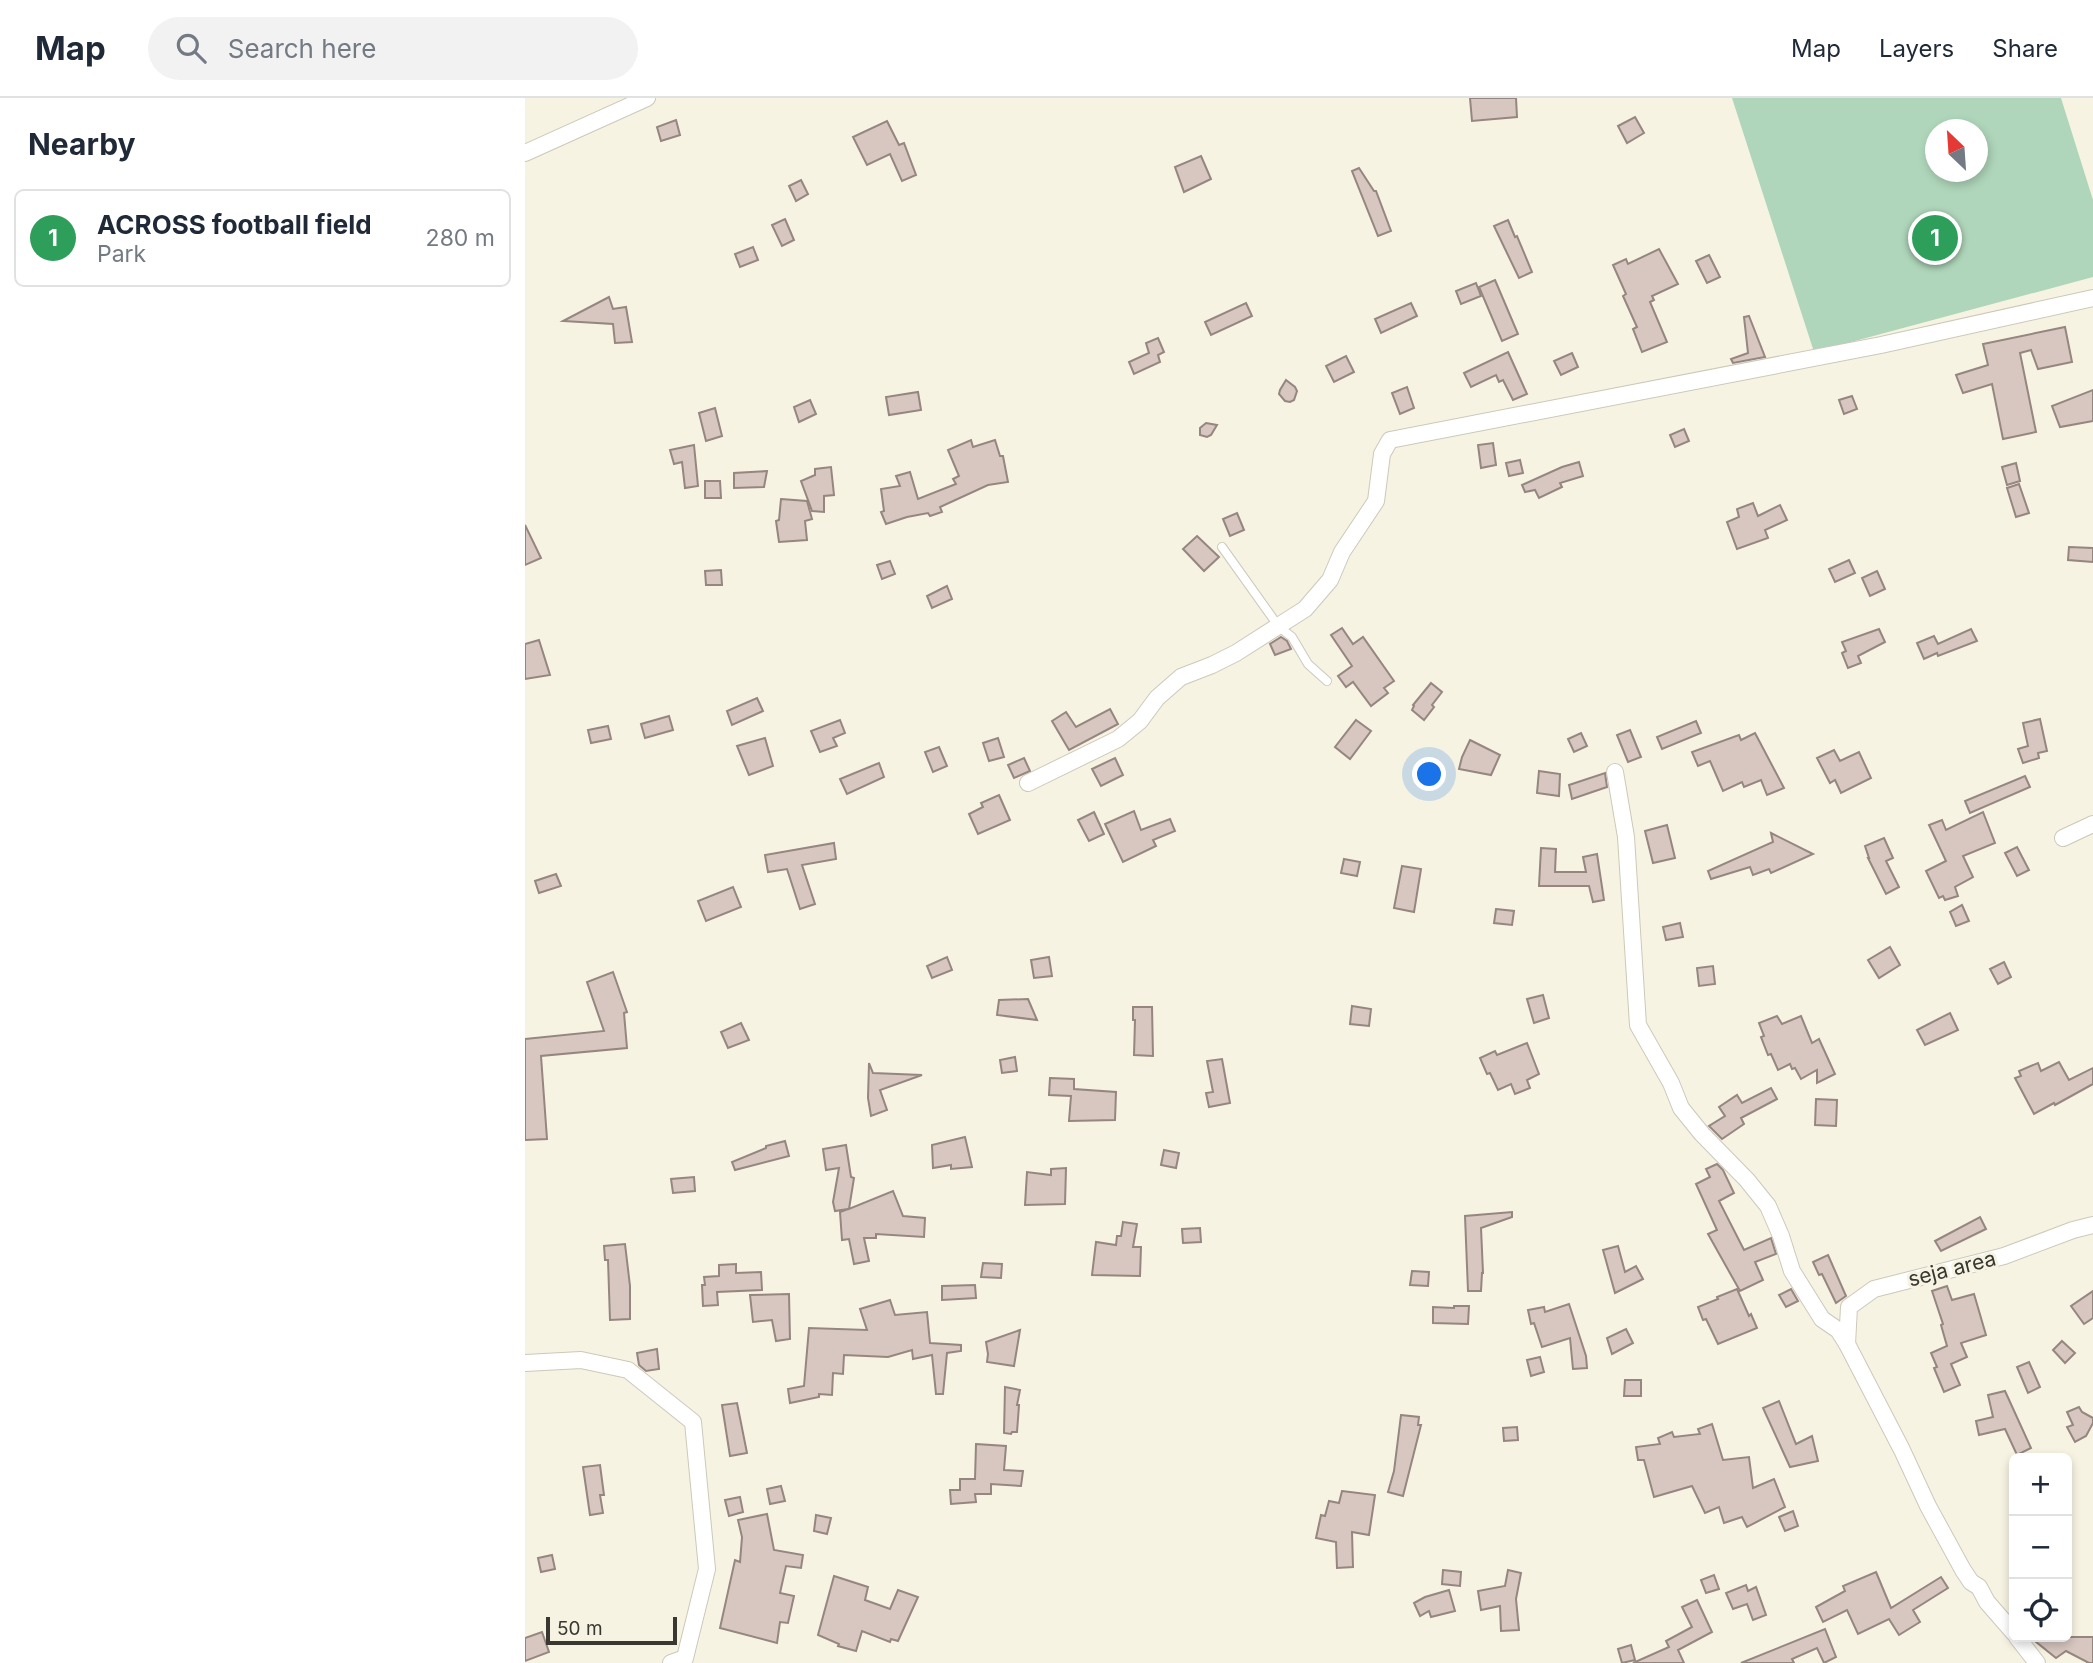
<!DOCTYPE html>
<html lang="en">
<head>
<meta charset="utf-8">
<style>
  body { margin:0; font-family:Inter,sans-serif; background:#f2f2f3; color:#1f2937 }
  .controls { position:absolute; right:21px; bottom:21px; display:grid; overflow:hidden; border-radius:10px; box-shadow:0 4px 10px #0003 }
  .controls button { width:63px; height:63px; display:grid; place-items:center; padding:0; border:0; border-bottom:2px solid #e0e1e3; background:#fff; color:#1f2937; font:35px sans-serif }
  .compass { position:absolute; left:1400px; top:21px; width:63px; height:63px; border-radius:50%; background:#fff; box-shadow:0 4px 10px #0003; rotate:335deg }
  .scale { position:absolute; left:21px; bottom:18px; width:131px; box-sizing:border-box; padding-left:7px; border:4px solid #383731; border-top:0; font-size:19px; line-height:24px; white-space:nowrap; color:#383731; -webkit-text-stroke:5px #f6f3e3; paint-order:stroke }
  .you { position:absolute; left:905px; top:677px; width:24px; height:24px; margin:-18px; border:5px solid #fff; border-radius:50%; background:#1a73e8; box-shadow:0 0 0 10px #1a73e833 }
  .badge { display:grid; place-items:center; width:46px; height:46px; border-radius:50%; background:#0b8043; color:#fff; font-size:23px; font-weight:700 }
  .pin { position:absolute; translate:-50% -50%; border:4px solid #fff; box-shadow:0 2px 7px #0006 }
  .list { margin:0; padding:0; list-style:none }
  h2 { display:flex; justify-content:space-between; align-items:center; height:91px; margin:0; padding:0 28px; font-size:30px }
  h2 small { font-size:23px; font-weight:400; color:#747a83 }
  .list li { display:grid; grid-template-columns:46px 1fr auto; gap:21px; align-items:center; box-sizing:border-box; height:98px; margin:0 14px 14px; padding:0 14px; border:2px solid #e0e1e3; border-radius:10px }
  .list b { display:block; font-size:26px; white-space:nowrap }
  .list p { margin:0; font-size:23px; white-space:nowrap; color:#747a83 }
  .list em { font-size:23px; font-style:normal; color:#747a83 }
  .icon { flex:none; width:38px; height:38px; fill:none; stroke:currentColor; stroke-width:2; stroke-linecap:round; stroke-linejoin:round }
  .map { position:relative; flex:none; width:1568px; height:1565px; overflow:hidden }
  header { display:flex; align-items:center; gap:42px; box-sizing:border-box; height:98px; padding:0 35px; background:#fff; border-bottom:2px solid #e0e1e3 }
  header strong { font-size:33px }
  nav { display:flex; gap:38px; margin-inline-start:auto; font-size:24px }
  .search { width:490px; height:63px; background:#f2f2f3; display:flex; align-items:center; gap:18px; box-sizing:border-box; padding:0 24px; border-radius:38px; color:#747a83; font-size:26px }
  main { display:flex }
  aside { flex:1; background:#fff }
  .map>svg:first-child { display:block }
  .green { fill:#afd6ba; fill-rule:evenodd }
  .building { fill:#d7c7c0; stroke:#958680; stroke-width:2 }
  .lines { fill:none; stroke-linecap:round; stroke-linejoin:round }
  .service-casing { stroke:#ccc9ba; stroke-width:10 }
  .minor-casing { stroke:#ccc9ba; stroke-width:18 }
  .service { stroke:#fff; stroke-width:8 }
  .minor { stroke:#fff; stroke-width:16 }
  .labels { text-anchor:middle; stroke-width:6; stroke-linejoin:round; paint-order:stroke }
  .street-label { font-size:21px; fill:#383731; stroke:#f6f3e3 }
</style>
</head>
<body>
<header>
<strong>Map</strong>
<div class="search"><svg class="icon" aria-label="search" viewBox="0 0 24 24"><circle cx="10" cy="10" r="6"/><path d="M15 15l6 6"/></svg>Search here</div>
<nav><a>Map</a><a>Layers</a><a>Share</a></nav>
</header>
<main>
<aside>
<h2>Nearby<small></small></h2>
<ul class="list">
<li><span class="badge" style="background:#2e9e5b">1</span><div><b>ACROSS football field</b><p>Park</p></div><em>280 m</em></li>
</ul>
</aside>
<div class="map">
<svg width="1568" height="1565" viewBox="0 0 1568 1565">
  <rect width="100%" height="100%" fill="#f6f3e3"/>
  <path class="green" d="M1207,0H1536L1568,102V179L1289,254ZM1410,32H1452V74H1410Z"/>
  <g class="building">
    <polygon points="945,0 991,0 992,19 947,23"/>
    <polygon points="1110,19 1119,35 1102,45 1093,28"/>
    <polygon points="151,22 155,37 136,43 132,29"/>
    <polygon points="362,23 374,47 379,45 391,77 377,83 365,56 342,67 328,39"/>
    <polygon points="676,58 686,81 659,94 650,69"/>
    <polygon points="834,70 849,93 851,93 866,133 853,138 827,73"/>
    <polygon points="276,82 283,96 271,103 264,88"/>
    <polygon points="260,121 269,142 257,148 247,127"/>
    <polygon points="983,122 990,139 992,138 1007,174 994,180 969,128"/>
    <polygon points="228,149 233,162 215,169 210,156"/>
    <polygon points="1134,151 1153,186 1127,198 1129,202 1125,204 1142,244 1117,254 1108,231 1112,229 1098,198 1101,196 1088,167 1101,161 1103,166"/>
    <polygon points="1184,157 1195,179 1182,185 1171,163"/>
    <polygon points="970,182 993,236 977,243 954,189"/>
    <polygon points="951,185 956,198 936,206 931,193"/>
    <polygon points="84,199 88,211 101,209 107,244 90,245 88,226 38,223"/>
    <polygon points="721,205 727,218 686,237 680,224"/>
    <polygon points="886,205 892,218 856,235 850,221"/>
    <polygon points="1224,218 1240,259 1208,265 1206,261 1223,255 1219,219"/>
    <polygon points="1540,229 1547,264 1513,271 1506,252 1495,255 1511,334 1478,341 1467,286 1438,295 1431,277 1463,267 1458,246"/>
    <polygon points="633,240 639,254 633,257 635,264 609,276 604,264 624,255 621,245"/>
    <polygon points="983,254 1002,296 988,302 978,282 974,284 971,277 946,289 939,275"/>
    <polygon points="1047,255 1053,269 1036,277 1029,263"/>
    <polygon points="821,258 829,274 809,284 801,268"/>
    <polygon points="761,282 770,289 772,293 769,302 765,304 760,303 754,296 755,292"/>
    <polygon points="882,289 889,310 875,316 867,295"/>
    <polygon points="1568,292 1568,323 1535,329 1527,308"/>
    <polygon points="393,294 396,312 364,317 361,299"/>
    <polygon points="1327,298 1332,311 1319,316 1314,302"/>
    <polygon points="285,302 291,316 274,324 269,309"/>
    <polygon points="190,310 197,338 181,343 174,315"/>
    <polygon points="681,325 692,327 686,337 682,339 675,337 675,330"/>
    <polygon points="1159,331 1164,343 1150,349 1145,337"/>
    <polygon points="446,342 448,349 470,342 475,358 478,358 483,384 463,387 415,409 417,414 405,418 403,415 382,419 361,426 356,414 359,413 356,391 375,388 371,378 385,374 393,401 431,386 428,381 434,378 423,352"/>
    <polygon points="968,345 971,367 956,370 953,347"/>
    <polygon points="169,347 173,388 160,390 157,364 149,366 145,352"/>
    <polygon points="995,362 998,375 984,378 981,365"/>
    <polygon points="1054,364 1058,378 1035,385 1037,389 1014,400 1010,392 1000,394 997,387 1037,369"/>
    <polygon points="1491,365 1495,383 1482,387 1477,369"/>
    <polygon points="306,369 309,397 299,398 299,414 287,413 276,383 290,377 290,371"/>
    <polygon points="242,373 239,389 209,390 209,375"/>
    <polygon points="180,383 195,383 196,400 180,400"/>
    <polygon points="1494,386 1504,415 1491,419 1482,390"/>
    <polygon points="256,401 282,403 287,421 280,423 282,442 254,444 251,423 254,422"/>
    <polygon points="1228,405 1233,418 1255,407 1262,422 1240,432 1243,440 1212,451 1202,424 1214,419 1212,411"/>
    <polygon points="712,415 719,432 705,438 698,421"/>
    <polygon points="0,427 16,460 0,467"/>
    <polygon points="672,438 694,459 679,473 658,451"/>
    <polygon points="1544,449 1568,450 1568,464 1543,462"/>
    <polygon points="1324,462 1330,475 1310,484 1304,471"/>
    <polygon points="365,463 370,476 357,481 352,467"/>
    <polygon points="196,472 197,487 181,487 180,473"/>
    <polygon points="1352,473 1360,491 1345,498 1337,480"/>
    <polygon points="422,488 427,501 407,510 402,498"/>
    <polygon points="817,530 828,546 838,539 869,583 859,590 863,595 846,608 828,584 821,589 813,578 827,568 806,537"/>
    <polygon points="1354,531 1360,544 1333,558 1336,565 1323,570 1317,555 1321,553 1317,544"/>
    <polygon points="1446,531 1452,543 1413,558 1412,555 1399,561 1392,545 1409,538 1413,546"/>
    <polygon points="756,539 762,543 766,551 750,557 745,546"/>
    <polygon points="14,542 25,577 0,581 0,546"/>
    <polygon points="906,585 917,594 907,607 909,609 899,622 887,612 889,608 888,607"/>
    <polygon points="232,600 238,613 207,627 202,613"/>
    <polygon points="585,611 593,626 544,652 527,623 541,614 551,629"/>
    <polygon points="144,618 148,632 120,640 116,626"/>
    <polygon points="1515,621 1522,653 1513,655 1514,660 1498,665 1493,651 1503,648 1498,625"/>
    <polygon points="315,622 320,635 308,640 312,648 295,654 286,633"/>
    <polygon points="831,622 846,633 825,661 810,649"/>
    <polygon points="1171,623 1176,635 1137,651 1132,639"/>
    <polygon points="83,628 86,641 66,645 63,632"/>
    <polygon points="1105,632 1116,659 1103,664 1092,637"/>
    <polygon points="1056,635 1062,648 1049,654 1043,641"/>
    <polygon points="1230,635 1259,690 1242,697 1236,682 1219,689 1217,684 1198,693 1185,663 1173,668 1167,654 1214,637 1216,642"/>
    <polygon points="240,640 248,668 224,677 212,648"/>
    <polygon points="473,640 479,659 464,663 458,645"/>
    <polygon points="945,642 975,657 966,677 934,671 937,659"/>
    <polygon points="414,649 422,668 408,674 400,654"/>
    <polygon points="1309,652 1315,663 1334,654 1346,680 1316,695 1310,682 1305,685 1292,660"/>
    <polygon points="499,660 505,673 489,680 483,667"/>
    <polygon points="590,660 598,677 576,688 567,671"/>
    <polygon points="354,665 359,679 322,696 315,681"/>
    <polygon points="1014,673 1035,676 1034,698 1012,695"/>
    <polygon points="1080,675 1082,689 1047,701 1044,687"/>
    <polygon points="1500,678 1505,689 1445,715 1440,703"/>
    <polygon points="474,697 485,722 453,736 444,716 458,709 456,705"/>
    <polygon points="609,713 616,732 645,721 650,733 628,742 631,748 598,764 580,726"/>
    <polygon points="569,714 579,736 564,743 553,722"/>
    <polygon points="1458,714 1470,745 1438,758 1448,779 1430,789 1433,798 1420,802 1418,798 1414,800 1401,773 1421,763 1404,727 1417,722 1421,732"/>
    <polygon points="1142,727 1150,760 1128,765 1120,733"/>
    <polygon points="1246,735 1288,756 1246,775 1244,771 1228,777 1225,769 1186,781 1183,773 1248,744"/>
    <polygon points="1359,740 1368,760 1361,763 1374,789 1361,796 1343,760 1344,760 1340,748"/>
    <polygon points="309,745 311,761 277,767 290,806 275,811 262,771 243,774 240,757"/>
    <polygon points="1492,749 1504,772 1492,778 1480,755"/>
    <polygon points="1016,750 1031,751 1030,774 1061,774 1058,759 1072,756 1079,802 1068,804 1064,788 1014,788"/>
    <polygon points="819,761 835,764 832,778 816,775"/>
    <polygon points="877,768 896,771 889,814 869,810"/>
    <polygon points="31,776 36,788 14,795 10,783"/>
    <polygon points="208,789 216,809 181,823 173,803"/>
    <polygon points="1437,807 1444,823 1431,828 1425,814"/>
    <polygon points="971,811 989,813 987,827 969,825"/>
    <polygon points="1155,825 1158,839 1141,842 1138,829"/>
    <polygon points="1365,849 1375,867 1354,880 1343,862"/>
    <polygon points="422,859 427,872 407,880 402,868"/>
    <polygon points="524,859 527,878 509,880 506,862"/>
    <polygon points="1479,864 1486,879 1473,886 1465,871"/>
    <polygon points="1188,868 1190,886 1174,888 1172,870"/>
    <polygon points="88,874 102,914 99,915 102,950 16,958 22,1041 0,1042 0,941 79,933 62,884"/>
    <polygon points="1018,897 1024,920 1009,925 1002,901"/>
    <polygon points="503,901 512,922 472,917 474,902"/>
    <polygon points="827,908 846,911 844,928 825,926"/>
    <polygon points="608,909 627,909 628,958 609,957 610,922 608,922"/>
    <polygon points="1425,915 1433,932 1400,947 1392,932"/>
    <polygon points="1252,918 1257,926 1276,918 1287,945 1294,941 1310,976 1292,985 1292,972 1276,981 1270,970 1267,971 1265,966 1253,972 1246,956 1243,957 1236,939 1239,938 1234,925"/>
    <polygon points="216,925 224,942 203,950 196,934"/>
    <polygon points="1002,945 1014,976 1002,982 1005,990 990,996 986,986 973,992 965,975 962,976 955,960 970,953 972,957"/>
    <polygon points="490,959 492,973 477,975 475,962"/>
    <polygon points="697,961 705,1005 684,1009 681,995 688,994 682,963"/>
    <polygon points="1534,964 1544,982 1568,970 1568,986 1530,1007 1529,1005 1509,1016 1490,980 1496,978 1494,973 1513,965 1516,973"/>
    <polygon points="344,965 348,975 397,977 355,992 362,1012 346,1018 343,1000"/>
    <polygon points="525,980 549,981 549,991 591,994 590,1022 544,1023 546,998 524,997"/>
    <polygon points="1246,990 1252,1001 1216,1020 1219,1026 1197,1041 1184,1028 1200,1018 1194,1009 1212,997 1217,1005"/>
    <polygon points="1291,1001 1312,1002 1311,1028 1290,1027"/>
    <polygon points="440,1039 447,1069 426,1071 426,1067 408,1070 407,1047"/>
    <polygon points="260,1043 264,1058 210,1072 207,1064 241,1050 241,1048"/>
    <polygon points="321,1047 326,1079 329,1080 324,1111 368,1093 378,1118 400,1120 399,1139 351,1136 351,1140 339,1140 344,1163 329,1166 324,1141 317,1142 315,1114 323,1111 310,1113 308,1104 314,1070 301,1072 298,1051"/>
    <polygon points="639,1052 654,1055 651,1070 636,1067"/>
    <polygon points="1192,1066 1198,1072 1209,1095 1194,1103 1219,1152 1246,1140 1251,1156 1230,1164 1238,1182 1215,1193 1183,1136 1192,1132 1171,1086 1185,1079 1181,1071"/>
    <polygon points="541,1070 540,1106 500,1107 502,1074 526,1077 526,1071"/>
    <polygon points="169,1079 170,1093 148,1095 146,1081"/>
    <polygon points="987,1114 987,1119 956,1130 958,1175 957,1175 956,1193 943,1193 940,1118"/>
    <polygon points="1455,1119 1461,1131 1416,1153 1410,1143"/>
    <polygon points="598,1124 612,1126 608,1149 616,1149 615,1178 567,1177 571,1144 591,1147 592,1138 596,1138"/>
    <polygon points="675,1130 676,1144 658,1145 657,1131"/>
    <polygon points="100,1146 105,1188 105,1221 85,1222 83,1162 80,1162 79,1148"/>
    <polygon points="1093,1148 1100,1174 1111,1168 1118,1181 1090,1195 1078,1152"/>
    <polygon points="1303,1157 1321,1198 1311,1205 1297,1176 1294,1177 1288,1164"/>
    <polygon points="458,1165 477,1166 476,1180 456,1179"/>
    <polygon points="211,1166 211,1175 236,1174 237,1192 192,1194 193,1207 178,1208 177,1187 180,1187 179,1179 194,1178 194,1167"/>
    <polygon points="887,1173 904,1174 903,1188 885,1187"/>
    <polygon points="450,1187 451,1200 417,1202 417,1188"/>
    <polygon points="1422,1188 1427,1202 1449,1196 1461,1237 1436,1245 1442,1259 1426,1266 1435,1287 1419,1294 1409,1270 1412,1269 1406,1255 1422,1248 1416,1227 1418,1226 1407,1193"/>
    <polygon points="1212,1191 1224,1218 1226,1216 1232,1230 1193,1246 1181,1221 1178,1222 1173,1209 1193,1201 1192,1199"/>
    <polygon points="1266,1191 1273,1203 1261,1209 1254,1197"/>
    <polygon points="1568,1193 1568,1220 1559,1226 1546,1208"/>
    <polygon points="264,1196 265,1241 251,1243 247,1222 228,1224 225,1197"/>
    <polygon points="365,1202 370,1217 402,1214 405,1245 436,1247 436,1253 422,1255 418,1296 411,1296 407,1257 388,1261 387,1252 363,1259 319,1257 318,1276 308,1275 307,1297 294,1296 294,1299 265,1305 263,1291 279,1288 284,1230 342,1232 335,1211"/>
    <polygon points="1044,1206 1061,1258 1062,1270 1048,1271 1045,1240 1017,1249 1009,1225 1006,1226 1003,1212 1019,1209 1020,1214"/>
    <polygon points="929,1208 944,1208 943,1226 908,1225 908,1209 929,1210"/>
    <polygon points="1101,1231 1108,1245 1087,1256 1082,1240"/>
    <polygon points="495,1232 489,1268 462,1264 463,1256 461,1244"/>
    <polygon points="1537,1243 1550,1255 1540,1265 1528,1252"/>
    <polygon points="132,1251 134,1271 121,1273 114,1267 112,1255"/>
    <polygon points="1015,1259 1019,1274 1006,1278 1002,1262"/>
    <polygon points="1504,1264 1515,1289 1503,1295 1492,1269"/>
    <polygon points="1100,1282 1116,1282 1116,1298 1099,1298"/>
    <polygon points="480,1289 495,1292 492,1307 494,1307 492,1334 487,1334 486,1336 479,1335"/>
    <polygon points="1480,1293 1506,1350 1492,1357 1480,1331 1454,1337 1451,1323 1468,1319 1463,1297"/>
    <polygon points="1254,1303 1271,1346 1287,1338 1293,1363 1265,1369 1238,1310"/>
    <polygon points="212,1305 222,1355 205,1358 197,1307"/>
    <polygon points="1554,1309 1557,1314 1568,1320 1568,1325 1561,1338 1550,1344 1542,1329 1548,1327 1542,1314"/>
    <polygon points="876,1317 894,1319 893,1327 896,1327 878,1398 863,1394 869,1373"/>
    <polygon points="1187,1326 1198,1362 1224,1359 1228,1390 1249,1381 1260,1409 1222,1429 1217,1419 1199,1425 1194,1409 1180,1415 1167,1388 1129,1399 1119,1362 1113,1362 1111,1349 1135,1346 1133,1340 1147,1334 1149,1339 1175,1336 1173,1331"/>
    <polygon points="992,1329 993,1342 979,1343 978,1330"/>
    <polygon points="451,1346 481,1348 479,1372 498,1373 496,1388 466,1386 466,1396 450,1396 451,1404 426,1406 425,1392 435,1392 435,1381 450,1381"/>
    <polygon points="75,1367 79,1397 75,1397 78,1415 65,1417 58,1369"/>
    <polygon points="256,1388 260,1403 245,1406 242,1391"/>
    <polygon points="817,1393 850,1397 844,1437 827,1434 828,1469 812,1470 811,1444 791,1440 796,1417 800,1418 804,1403 814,1405"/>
    <polygon points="215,1399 218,1414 204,1418 200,1402"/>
    <polygon points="1268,1413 1273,1428 1260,1433 1254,1419"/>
    <polygon points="242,1416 249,1452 278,1457 276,1470 261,1468 255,1495 269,1498 263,1525 255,1524 252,1545 195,1530 210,1462 215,1464 217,1439 213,1422"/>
    <polygon points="291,1417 306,1420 302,1436 289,1433"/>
    <polygon points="27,1457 30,1471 16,1474 13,1460"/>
    <polygon points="918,1472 936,1474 935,1488 917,1486"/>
    <polygon points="983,1472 996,1475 991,1501 994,1532 976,1533 975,1508 956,1512 953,1493 980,1488"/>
    <polygon points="1351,1474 1366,1510 1416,1479 1423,1490 1388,1512 1395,1524 1374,1537 1364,1521 1333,1536 1322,1512 1298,1524 1291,1509 1320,1493 1318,1488"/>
    <polygon points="1189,1477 1194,1491 1181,1495 1176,1482"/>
    <polygon points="309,1478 343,1489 340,1502 365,1511 373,1492 393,1499 373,1543 366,1541 365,1544 337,1533 331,1553 313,1548 314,1546 293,1537"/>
    <polygon points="1221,1487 1223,1493 1231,1489 1241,1517 1228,1522 1222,1506 1208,1511 1201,1495"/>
    <polygon points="924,1492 930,1513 906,1519 904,1513 895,1518 889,1505 900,1499"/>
    <polygon points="1172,1502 1187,1534 1153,1552 1159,1565 1108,1565 1144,1549 1141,1543 1167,1529 1157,1509"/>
    <polygon points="1300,1531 1311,1559 1299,1565 1292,1550 1267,1561 1269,1565 1216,1565"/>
    <polygon points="17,1534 24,1554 0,1563 0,1540"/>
    <polygon points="1505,1539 1568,1539 1568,1565 1564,1565 1541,1553 1531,1560"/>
    <polygon points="1106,1547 1110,1562 1097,1565 1093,1551"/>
  </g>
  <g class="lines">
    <defs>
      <polyline id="service" points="697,449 754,529 767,539 783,566 802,583"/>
      <g id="minor">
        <polyline points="0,55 122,0"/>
        <polyline points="1090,674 1101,739 1113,927 1146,985 1156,1010 1177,1036 1222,1082 1243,1108 1256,1138 1267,1173 1297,1221 1313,1232 1322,1246 1377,1352 1403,1408 1438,1472 1446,1484 1454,1489 1462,1504 1489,1535"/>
        <polyline points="503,685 593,641 615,623 632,600 656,579 687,567 711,555 780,511 805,482 817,454 851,403 857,356 865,342 1356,247 1568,200"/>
        <polyline points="1538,740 1568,726"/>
        <polyline points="1322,1246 1324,1209 1349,1191 1479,1158 1548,1132 1568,1127"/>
        <polyline points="0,1265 56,1262 103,1272 168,1324 182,1471 160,1560 146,1565"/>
        <polyline points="1492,1539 1512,1565"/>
      </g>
    </defs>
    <use href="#service" class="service-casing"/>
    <use href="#minor" class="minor-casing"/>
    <use href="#service" class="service"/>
    <use href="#minor" class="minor"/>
  </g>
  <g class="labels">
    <g class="street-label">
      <text transform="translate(1427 1171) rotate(-14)" y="7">seja area</text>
    </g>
  </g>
</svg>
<div class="controls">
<button>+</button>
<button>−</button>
<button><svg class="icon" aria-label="locate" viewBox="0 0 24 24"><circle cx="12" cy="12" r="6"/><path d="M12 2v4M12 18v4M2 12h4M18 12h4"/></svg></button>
</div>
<svg class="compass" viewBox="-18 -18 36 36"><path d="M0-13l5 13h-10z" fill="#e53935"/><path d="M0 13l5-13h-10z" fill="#747a83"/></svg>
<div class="scale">50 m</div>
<div class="you"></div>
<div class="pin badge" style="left:1410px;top:140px;background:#2e9e5b">1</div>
</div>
</main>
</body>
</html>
